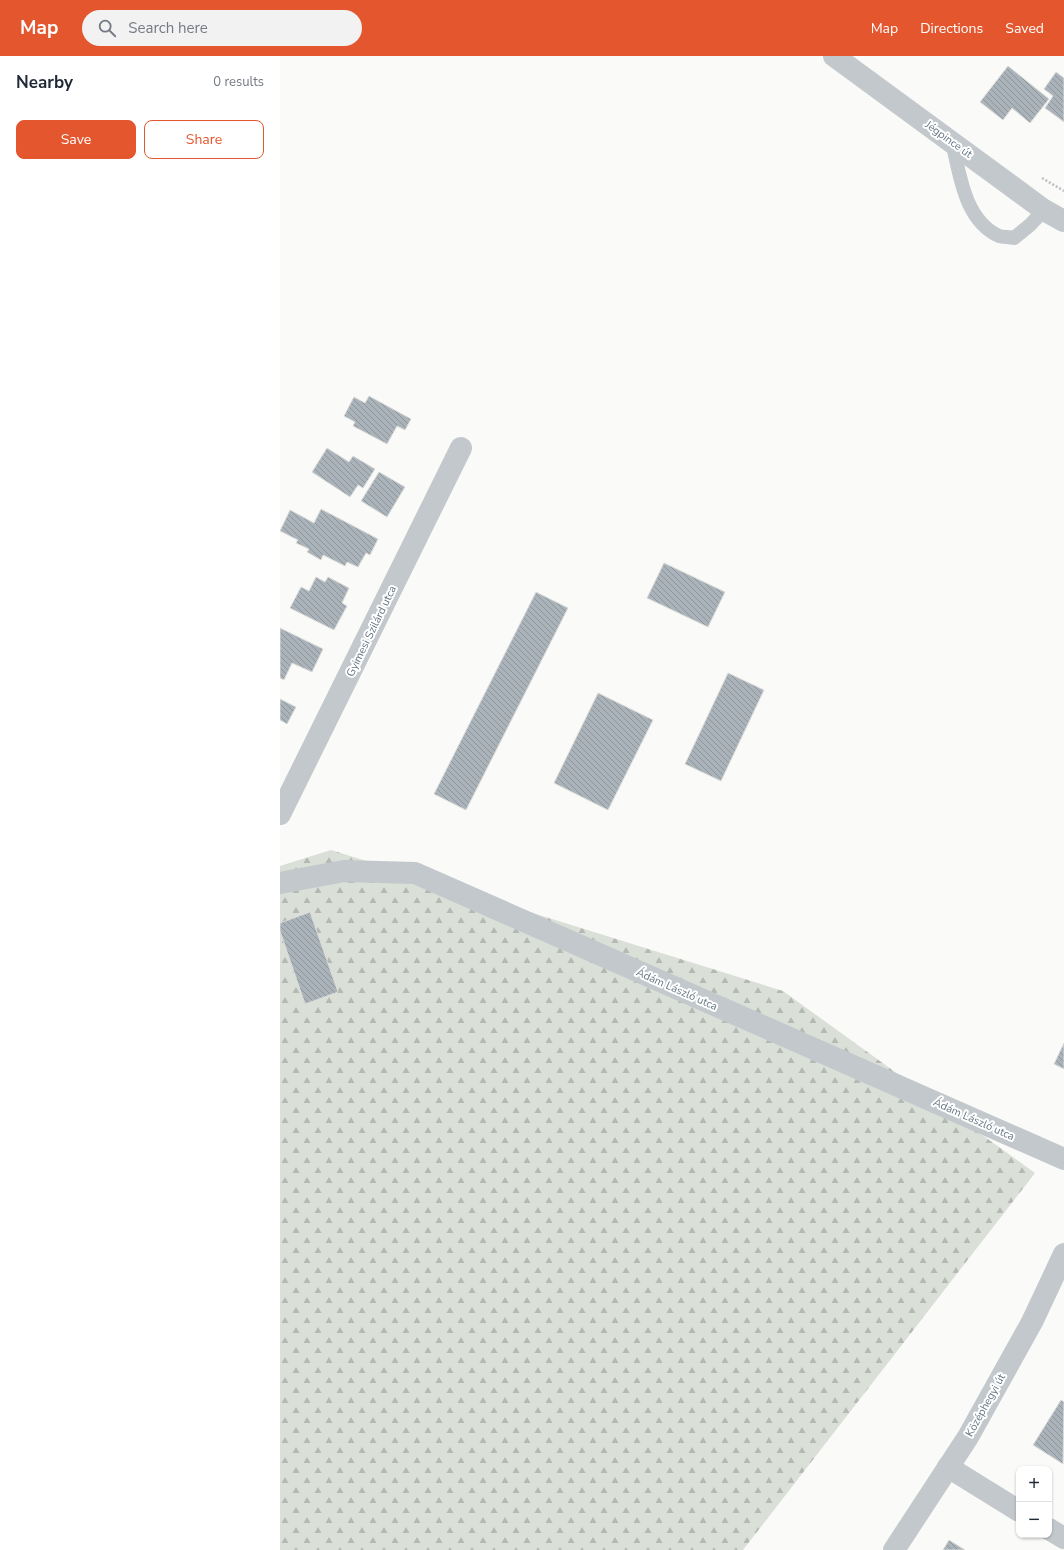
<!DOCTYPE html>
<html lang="en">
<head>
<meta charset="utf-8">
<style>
  body { margin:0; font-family:"Nunito Sans",sans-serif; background:#f2f2f3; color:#1f2937 }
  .controls { position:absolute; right:12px; bottom:12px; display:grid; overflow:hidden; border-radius:8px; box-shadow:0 1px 3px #0004 }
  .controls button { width:36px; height:36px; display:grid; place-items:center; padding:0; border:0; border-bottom:1px solid #e0e1e3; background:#fff; color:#1f2937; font:20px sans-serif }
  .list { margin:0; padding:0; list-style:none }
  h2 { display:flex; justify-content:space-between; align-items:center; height:52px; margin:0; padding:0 16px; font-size:17px }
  h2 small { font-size:13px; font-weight:400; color:#747a83 }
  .actions { display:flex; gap:8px; padding:12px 16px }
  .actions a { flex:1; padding:9px 0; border:1px solid #e4572e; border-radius:8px; text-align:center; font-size:14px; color:#e4572e }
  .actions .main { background:#e4572e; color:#fff }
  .icon { flex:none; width:22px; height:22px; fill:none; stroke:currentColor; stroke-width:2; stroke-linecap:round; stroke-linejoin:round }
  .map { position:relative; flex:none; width:784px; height:1494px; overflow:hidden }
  header { display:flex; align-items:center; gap:24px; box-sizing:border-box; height:56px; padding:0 20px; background:#e4572e; color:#fff }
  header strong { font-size:19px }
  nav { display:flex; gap:22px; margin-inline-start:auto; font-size:14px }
  .search { width:280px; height:36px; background:#f2f2f3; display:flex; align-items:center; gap:10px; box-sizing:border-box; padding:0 14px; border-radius:22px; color:#747a83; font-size:15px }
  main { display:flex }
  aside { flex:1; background:#fff }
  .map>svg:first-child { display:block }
  .forest { fill:url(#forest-firs) }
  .building { fill:url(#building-back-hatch); stroke:#dcdcda }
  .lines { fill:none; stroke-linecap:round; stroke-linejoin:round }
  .path { stroke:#bbbfc2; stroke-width:2.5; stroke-dasharray:2 2; stroke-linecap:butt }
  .lane { stroke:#c3c8cc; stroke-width:14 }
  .street { stroke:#c3c8cc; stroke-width:22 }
  .labels { text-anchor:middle; stroke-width:4; stroke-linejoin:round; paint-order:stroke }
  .street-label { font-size:11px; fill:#657683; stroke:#fff }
</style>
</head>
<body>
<header>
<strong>Map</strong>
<div class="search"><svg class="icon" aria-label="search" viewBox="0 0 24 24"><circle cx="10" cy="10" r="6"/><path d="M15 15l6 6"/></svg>Search here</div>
<nav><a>Map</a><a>Directions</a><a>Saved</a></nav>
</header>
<main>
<aside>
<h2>Nearby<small>0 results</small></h2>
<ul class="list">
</ul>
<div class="actions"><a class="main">Save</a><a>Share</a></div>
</aside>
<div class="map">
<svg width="784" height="1494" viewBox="0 0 784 1494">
  <defs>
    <pattern id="forest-firs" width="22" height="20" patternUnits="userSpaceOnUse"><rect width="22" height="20" fill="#dadfd7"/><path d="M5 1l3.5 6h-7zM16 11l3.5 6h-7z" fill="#b4b9b4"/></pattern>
    <pattern id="building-back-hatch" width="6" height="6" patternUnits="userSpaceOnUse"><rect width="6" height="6" fill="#aab3b9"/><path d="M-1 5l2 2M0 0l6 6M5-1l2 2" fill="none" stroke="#8e969c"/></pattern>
  </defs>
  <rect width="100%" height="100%" fill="#fafaf8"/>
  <polygon class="forest" points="51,794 503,935 755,1117 463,1494 0,1494 0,810"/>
  <g class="building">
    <polygon points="728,10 769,43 750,67 732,52 723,64 700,46"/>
    <polygon points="776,16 784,22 784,66 765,52 773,40 764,33"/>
    <polygon points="89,340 131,363 125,374 117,370 107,388 73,370 75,366 64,360 74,341 85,347"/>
    <polygon points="47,392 69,406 73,400 95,413 83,432 78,429 70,441 32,416"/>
    <polygon points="99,416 125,431 107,461 81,445"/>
    <polygon points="41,453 98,483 90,499 86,497 78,511 67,506 65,510 43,499 41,504 27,496 29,493 16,487 18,484 0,475 10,454 34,467"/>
    <polygon points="384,507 445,536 428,571 367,542"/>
    <polygon points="36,521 45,526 48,521 69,532 62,547 67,550 54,574 10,552 21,531 29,535"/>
    <polygon points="256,536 288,552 186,754 154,738"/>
    <polygon points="0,572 43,593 32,616 12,607 4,624 0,622"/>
    <polygon points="448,617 484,634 441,725 405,708"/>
    <polygon points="318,637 373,664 328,754 274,727"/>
    <polygon points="0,643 16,651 7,668 0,664"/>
    <polygon points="30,856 58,936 25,948 0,875 0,867"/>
    <polygon points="784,987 784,1013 774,1008"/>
    <polygon points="781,1344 784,1346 783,1408 753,1389"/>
    <polygon points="669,1484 685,1494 663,1494"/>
  </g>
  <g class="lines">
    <polyline class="path" points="762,122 784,135"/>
    <path class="lane" d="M672,86C680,118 684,164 719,180C723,181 729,181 734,182L750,169L764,154"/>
    <g class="street">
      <polyline points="554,0 764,154 784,165"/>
      <polyline points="0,758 181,392"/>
      <polyline points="0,827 64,815 135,817 784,1103"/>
      <polyline points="668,1411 739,1455"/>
      <polyline points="769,1473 784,1482"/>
      <polyline points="614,1494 688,1381 752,1266 784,1198"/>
    </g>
  </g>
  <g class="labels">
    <g class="street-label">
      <text transform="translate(669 83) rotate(36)" y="4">Jégpince út</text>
      <text transform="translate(91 575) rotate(-64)" y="4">Gyimesi Szilárd utca</text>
      <text transform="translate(397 933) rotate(24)" y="4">Ádám László utca</text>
      <text transform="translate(694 1063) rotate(24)" y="4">Ádám László utca</text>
      <text transform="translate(705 1349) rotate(-61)" y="4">Középhegyi út</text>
    </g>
  </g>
</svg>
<div class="controls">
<button>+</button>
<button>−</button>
</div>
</div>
</main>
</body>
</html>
